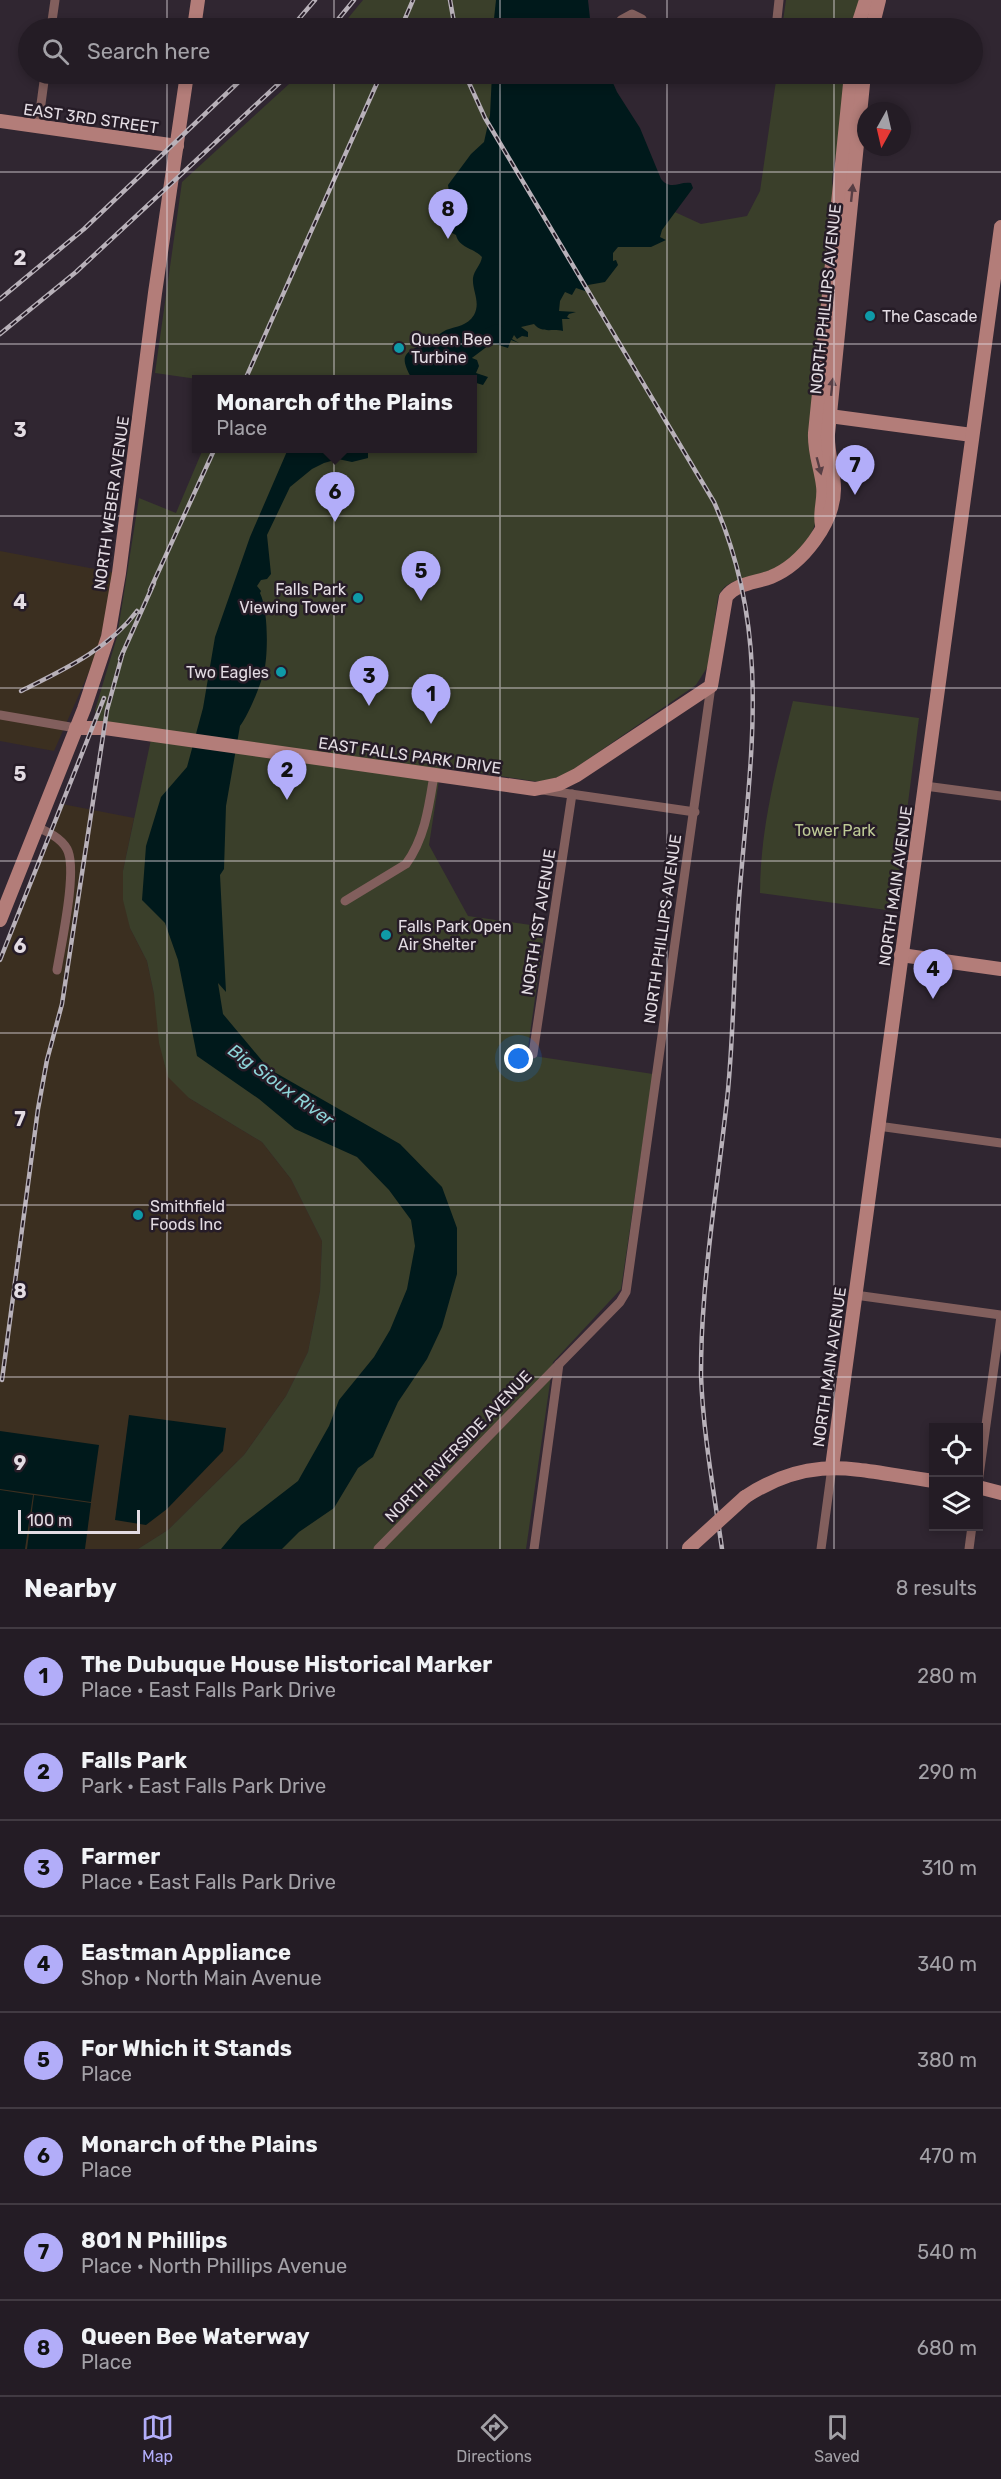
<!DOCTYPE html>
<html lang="en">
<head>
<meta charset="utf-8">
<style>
  body { margin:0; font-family:Rubik,sans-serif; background:#302932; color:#f1f3f6 }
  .controls { position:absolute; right:18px; bottom:18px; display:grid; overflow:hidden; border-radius:0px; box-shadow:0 3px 9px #0003 }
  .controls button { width:54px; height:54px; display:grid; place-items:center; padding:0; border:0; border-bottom:2px solid #413a42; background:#241c25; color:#f1f3f6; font:30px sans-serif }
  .compass { position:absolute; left:857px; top:102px; width:54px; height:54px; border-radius:50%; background:#241c25; box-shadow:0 3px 9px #0003; rotate:188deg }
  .scale { position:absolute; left:18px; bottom:15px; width:122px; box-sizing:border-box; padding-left:6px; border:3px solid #e3dce3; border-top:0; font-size:16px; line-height:21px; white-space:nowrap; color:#e3dce3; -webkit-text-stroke:4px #261c27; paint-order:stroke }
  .you { position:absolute; left:519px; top:1059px; width:21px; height:21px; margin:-15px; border:4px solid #fff; border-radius:50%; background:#1a73e8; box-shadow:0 0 0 9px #1a73e833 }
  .badge { display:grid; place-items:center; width:39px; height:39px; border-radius:50%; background:#b2adf9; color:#111; font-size:20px; font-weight:700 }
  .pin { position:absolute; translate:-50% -50px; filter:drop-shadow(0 2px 3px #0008) }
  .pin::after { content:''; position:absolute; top:32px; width:21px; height:18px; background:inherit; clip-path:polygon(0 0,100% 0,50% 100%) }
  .popup { position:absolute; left:192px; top:375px; width:285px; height:78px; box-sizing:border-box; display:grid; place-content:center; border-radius:0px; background:#241c25; filter:drop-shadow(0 2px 4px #0005); font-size:20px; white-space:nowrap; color:#a3a1a7 }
  .popup b { font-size:22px; color:#f1f3f6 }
  .popup::after { content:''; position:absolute; left:50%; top:100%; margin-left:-12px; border:12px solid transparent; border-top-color:#241c25 }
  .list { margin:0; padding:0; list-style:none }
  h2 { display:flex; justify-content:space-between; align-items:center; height:78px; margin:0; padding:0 24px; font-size:26px }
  h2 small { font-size:20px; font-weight:400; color:#a3a1a7 }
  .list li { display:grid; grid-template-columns:39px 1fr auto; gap:18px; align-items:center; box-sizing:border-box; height:96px; padding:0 24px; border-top:2px solid #413a42 }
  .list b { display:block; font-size:22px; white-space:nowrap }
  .list p { margin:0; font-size:20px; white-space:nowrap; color:#a3a1a7 }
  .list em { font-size:20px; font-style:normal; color:#a3a1a7 }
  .icon { flex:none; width:33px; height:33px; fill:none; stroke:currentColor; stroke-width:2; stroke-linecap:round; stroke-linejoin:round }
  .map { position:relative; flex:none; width:1001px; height:1549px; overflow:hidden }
  .search { position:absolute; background:#241c25; box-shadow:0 3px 9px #0003; left:18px; right:18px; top:18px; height:66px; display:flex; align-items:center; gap:15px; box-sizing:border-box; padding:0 21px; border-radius:33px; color:#a3a1a7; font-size:22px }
  .sheet { height:846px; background:#241c25 }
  nav { display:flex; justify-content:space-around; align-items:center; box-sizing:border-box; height:84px; border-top:2px solid #413a42; background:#241c25; font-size:16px; color:#a3a1a7 }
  nav a { display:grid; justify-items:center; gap:3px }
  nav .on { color:#b2adf9 }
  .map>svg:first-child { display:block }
  .industrial { fill:#3b2f20 }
  .green { fill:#3a3f2a }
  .water { fill:#00191b }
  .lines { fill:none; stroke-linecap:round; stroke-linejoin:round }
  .river { stroke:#00191b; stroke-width:15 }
  .street { stroke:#825f5d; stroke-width:9 }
  .secondary { stroke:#b37d79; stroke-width:14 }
  .rail-casing { stroke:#b8b1b9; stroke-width:4.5 }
  .rail { stroke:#261c27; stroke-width:2; stroke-dasharray:7; stroke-linecap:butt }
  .secondary-bridge { stroke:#b37d79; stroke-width:14 }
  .oneway { fill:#573e44 }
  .grid { fill:none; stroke:#e3dce3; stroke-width:1.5; stroke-opacity:0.55 }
  .culture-dot { fill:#0f9aa8; stroke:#261c27; stroke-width:2 }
  .labels { text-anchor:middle; stroke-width:5; stroke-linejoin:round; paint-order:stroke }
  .street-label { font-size:16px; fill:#e3dce3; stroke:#261c27 }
  .poi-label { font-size:16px; fill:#e3dce3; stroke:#261c27; text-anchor:start }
  .park-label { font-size:16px; fill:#beca96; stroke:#261c27 }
  .water-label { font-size:18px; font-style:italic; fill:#8ed5d9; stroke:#261c27 }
  .grid-label { font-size:20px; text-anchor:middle; font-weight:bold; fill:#e3dce3; stroke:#261c27; stroke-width:5; stroke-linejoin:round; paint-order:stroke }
</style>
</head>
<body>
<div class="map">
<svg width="1001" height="1549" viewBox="0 0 1001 1549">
  <rect width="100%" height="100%" fill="#302631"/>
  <g class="industrial">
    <polygon points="0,551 116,573 96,656 54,751 0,741"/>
    <polygon points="62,804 134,818 123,871 130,928 147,961 154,994 189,1098 262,1142 291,1179 322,1241 320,1291 308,1352 286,1396 244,1455 168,1530 138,1549 0,1549 0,960"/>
  </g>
  <g class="green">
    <polygon points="363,0 570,0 566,28 340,28"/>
    <polygon points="786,0 861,0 854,28 782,28"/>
    <path d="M300,74H554L642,197L701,224L747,216L760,191L777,74H848L841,140L834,162L832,180L834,204L819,481C818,495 819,511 815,524C807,550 782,568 757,575C741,580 725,580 718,597L708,666L696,685L565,775L540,782L441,767L429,845L468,916L545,927L527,1055L653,1074L621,1289L553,1362L526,1549H138L168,1530L244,1455L286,1396L308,1352L320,1291L322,1241L291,1179L262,1142L189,1098L168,1077L159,1043L154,994L147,961L130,928L123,900V871L153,730L98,721L95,710L117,637L139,498L176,513L203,449L473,448V380H204L155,373L182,182Z"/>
    <path d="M793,701L919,718L894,911L760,893C760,829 777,764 793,701Z"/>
  </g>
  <g class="water">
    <polygon points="496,0 588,0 591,28 493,28"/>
    <path d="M492,74H609L617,92L640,128L661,179C671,191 679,181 691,183L693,188L662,230L660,237L666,240L651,247H618L613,253V261L616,260L618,265L605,282L588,285L585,291L576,288L572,295L565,292L560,301L559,311L576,312L569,314L567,317L570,319H562L563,331C552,328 542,334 534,324L521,327L528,332V337L522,336L517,339L514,335L512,339L519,343L511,340L508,348L495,344L491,346L472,341L470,354L472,358L477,360L479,366L476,373L488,377L483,385L473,382V380L412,379C396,351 408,353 431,340C436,337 440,333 446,330C457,326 467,326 474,315C481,302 472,291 473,278C474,270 481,265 482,257C474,248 459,248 456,235L444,229L452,211L448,185L471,154L484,142L490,115Z"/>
    <path d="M288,449L313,451L314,449H342L350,453L358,449H368V458L352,462L338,459L324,463L312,469L290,487L267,535L271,574L267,579L261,580L257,586L261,591L260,593C268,609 268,649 265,667C262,683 248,716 240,726L226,806L224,869L220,875L226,992L218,983L223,1014L269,1069L400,1144L442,1187L457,1228V1274L442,1327L427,1359L398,1402L373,1457L358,1468L334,1508L299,1532L282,1549H221L241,1525L298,1481L329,1426L339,1400L374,1357L390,1330L407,1289L415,1246L411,1220L389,1190L357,1157L295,1129L259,1099L197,1056L178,960L165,923L142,900L146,846L161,797L187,767L203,708L215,637L250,537Z"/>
    <polygon points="129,1415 226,1428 223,1451 167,1509 146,1525 115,1520"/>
    <polygon points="0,1431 99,1445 91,1502 0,1489"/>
    <polygon points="0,1490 33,1495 25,1549 0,1549"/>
    <polygon points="34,1495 91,1503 85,1549 27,1549"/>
  </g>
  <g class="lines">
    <polyline class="river" points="430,380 490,335 497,332"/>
    <g class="street">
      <polyline points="645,26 666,25 684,28"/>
      <polyline points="51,28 55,0"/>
      <polyline points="620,28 621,20 632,14 642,19 645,28"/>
      <polyline points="776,28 779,0"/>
      <polyline points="38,126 45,74"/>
      <polyline points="0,715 76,728"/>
      <polyline points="925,786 1001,796"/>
      <polyline points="543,790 695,812"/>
      <path d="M37,827C48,832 61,838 67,849C78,869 61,945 57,970"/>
      <path d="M345,901L406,864C425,838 429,806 434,775"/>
      <polyline points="533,1054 572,794"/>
      <polyline points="878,1126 1001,1143"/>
      <polyline points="855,1295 1001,1315"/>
      <polyline points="978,1483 1001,1316"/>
      <polyline points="378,1549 620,1302 626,1292 711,686"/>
      <polyline points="534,1549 559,1364"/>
      <polyline points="821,1549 832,1467"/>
      <polyline points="969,1549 972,1526"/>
    </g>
    <g class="secondary">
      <polyline points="194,28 198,0"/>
      <polyline points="857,28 866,0"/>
      <polyline points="872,28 879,0"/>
      <polyline points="0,121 177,146"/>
      <polyline points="822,415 972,435"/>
      <path d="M822,525C819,512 825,499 823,486C821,468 814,452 815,433L851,74"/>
      <path d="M76,728H105L535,789L559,784L577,775L711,686L726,597C736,583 755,583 771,577C803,564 834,522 834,489C834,470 827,453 828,434L864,74"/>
      <polyline points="0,920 84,709 108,637 119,573 155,293 187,74"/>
      <polyline points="901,955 1001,969"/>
      <polyline points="832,1467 1001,227"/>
      <polyline points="978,1487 1001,1493"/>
      <path d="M745,1497C814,1452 858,1471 934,1481"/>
    </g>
    <defs>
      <g id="rail">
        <polyline points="450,0 455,28"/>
        <polyline points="291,28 315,0"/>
        <polyline points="331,28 354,0"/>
        <polyline points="401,28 413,0"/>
        <path d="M465,74L485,118L714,502C773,635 750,760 739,899C734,962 734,1026 728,1090C721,1160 709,1230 704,1301C702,1325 701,1350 701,1375C703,1433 714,1492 722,1549"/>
        <polyline points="0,299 84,229 247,74"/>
        <polyline points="0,334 76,272 289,74"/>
        <polyline points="245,380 381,74"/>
        <polyline points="150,590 215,448"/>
        <polyline points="120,659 154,583"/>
        <path d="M21,691C63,670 109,649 137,611"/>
        <polyline points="0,960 104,698"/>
        <polyline points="2,1380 38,1109 47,1060 62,1004 107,710 123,652"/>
      </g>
    </defs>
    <use href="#rail" class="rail-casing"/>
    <use href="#rail" class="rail"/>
    <polyline class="secondary-bridge" points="689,1548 745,1497"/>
  </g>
  <defs><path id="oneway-solid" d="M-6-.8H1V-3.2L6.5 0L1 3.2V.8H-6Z" transform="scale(1.5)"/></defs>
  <g class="oneway">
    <use href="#oneway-solid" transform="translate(852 193) rotate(-84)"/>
    <use href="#oneway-solid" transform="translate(832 387) rotate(-84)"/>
    <use href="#oneway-solid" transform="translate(819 466) rotate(75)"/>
  </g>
  <path class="grid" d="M167,0V28M334,0V28M500,0V28M667,0V28M834,0V28M167,74V1549M334,74V1549M500,74V1549M667,74V1549M834,74V1549M0,172H1001M0,344H1001M0,516H1001M0,688H1001M0,861H1001M0,1033H1001M0,1205H1001M0,1377H1001"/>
  <g class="culture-dot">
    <circle cx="870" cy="316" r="6"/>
    <circle cx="399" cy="348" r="6"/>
    <circle cx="358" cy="598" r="6"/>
    <circle cx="281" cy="672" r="6"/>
    <circle cx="386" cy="935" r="6"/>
    <circle cx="138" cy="1215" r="6"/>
  </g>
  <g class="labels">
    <g class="street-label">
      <text transform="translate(91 118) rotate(8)" y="6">EAST 3RD STREET</text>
      <text transform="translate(825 299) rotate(-84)" y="6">NORTH PHILLIPS AVENUE</text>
      <text transform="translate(111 503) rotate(-82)" y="6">NORTH WEBER AVENUE</text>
      <text transform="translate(410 755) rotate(8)" y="6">EAST FALLS PARK DRIVE</text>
      <text transform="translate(895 886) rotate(-82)" y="6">NORTH MAIN AVENUE</text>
      <text transform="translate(538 922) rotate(-81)" y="6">NORTH 1ST AVENUE</text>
      <text transform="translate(662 929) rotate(-82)" y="6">NORTH PHILLIPS AVENUE</text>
      <text transform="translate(829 1367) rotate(-82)" y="6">NORTH MAIN AVENUE</text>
      <text transform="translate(458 1446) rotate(-46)" y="6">NORTH RIVERSIDE AVENUE</text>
    </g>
    <g class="poi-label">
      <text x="882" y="322">The Cascade</text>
      <text x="411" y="345">Queen Bee<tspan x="411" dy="18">Turbine</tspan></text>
      <text x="346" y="595" text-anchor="end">Falls Park<tspan x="346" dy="18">Viewing Tower</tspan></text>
      <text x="269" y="678" text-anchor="end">Two Eagles</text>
      <text x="398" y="932">Falls Park Open<tspan x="398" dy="18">Air Shelter</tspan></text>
      <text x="150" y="1212">Smithfield<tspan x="150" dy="18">Foods Inc</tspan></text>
    </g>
    <g class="park-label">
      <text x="835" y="836">Tower Park</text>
    </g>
    <g class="water-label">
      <text transform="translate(281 1085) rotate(36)" y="6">Big Sioux River</text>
    </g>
  </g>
  <g class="grid-label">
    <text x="20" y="265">2</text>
    <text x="20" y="437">3</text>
    <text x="20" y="609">4</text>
    <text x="20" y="781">5</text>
    <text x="20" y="953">6</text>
    <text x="20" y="1126">7</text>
    <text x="20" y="1298">8</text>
    <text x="20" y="1470">9</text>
  </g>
</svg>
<div class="controls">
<button><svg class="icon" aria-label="locate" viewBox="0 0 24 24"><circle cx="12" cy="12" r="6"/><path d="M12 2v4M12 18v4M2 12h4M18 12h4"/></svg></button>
<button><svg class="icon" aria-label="layers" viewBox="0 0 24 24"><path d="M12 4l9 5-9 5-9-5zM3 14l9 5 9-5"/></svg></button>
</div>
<svg class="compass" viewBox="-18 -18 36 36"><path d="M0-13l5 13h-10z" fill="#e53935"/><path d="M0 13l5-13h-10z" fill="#a3a1a7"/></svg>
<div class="scale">100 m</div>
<div class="you"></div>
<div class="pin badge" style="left:431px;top:724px">1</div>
<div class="pin badge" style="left:287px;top:800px">2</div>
<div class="pin badge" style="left:369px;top:706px">3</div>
<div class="pin badge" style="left:933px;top:999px">4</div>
<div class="pin badge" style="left:421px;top:601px">5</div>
<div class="pin badge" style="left:335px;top:522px">6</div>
<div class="popup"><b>Monarch of the Plains</b>Place</div>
<div class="pin badge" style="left:855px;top:495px">7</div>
<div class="pin badge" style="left:448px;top:239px">8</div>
<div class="search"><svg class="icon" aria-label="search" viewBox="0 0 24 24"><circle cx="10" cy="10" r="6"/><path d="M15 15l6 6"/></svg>Search here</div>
</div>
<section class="sheet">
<h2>Nearby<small>8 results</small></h2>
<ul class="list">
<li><span class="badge">1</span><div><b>The Dubuque House Historical Marker</b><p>Place · East Falls Park Drive</p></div><em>280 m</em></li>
<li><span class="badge">2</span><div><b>Falls Park</b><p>Park · East Falls Park Drive</p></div><em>290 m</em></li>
<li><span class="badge">3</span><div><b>Farmer</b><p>Place · East Falls Park Drive</p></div><em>310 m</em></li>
<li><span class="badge">4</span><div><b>Eastman Appliance</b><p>Shop · North Main Avenue</p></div><em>340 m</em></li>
<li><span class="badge">5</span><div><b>For Which it Stands</b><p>Place</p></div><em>380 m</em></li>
<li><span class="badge">6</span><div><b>Monarch of the Plains</b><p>Place</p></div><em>470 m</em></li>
<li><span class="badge">7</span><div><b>801 N Phillips</b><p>Place · North Phillips Avenue</p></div><em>540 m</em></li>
<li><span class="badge">8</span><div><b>Queen Bee Waterway</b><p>Place</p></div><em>680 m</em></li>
</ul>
</section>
<nav>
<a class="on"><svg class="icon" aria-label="map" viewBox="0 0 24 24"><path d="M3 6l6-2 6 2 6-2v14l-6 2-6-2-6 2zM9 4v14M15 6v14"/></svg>Map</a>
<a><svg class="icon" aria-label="directions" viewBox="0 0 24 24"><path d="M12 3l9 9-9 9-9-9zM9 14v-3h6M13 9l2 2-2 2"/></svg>Directions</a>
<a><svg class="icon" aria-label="saved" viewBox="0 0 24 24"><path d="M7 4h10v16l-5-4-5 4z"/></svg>Saved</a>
</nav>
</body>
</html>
